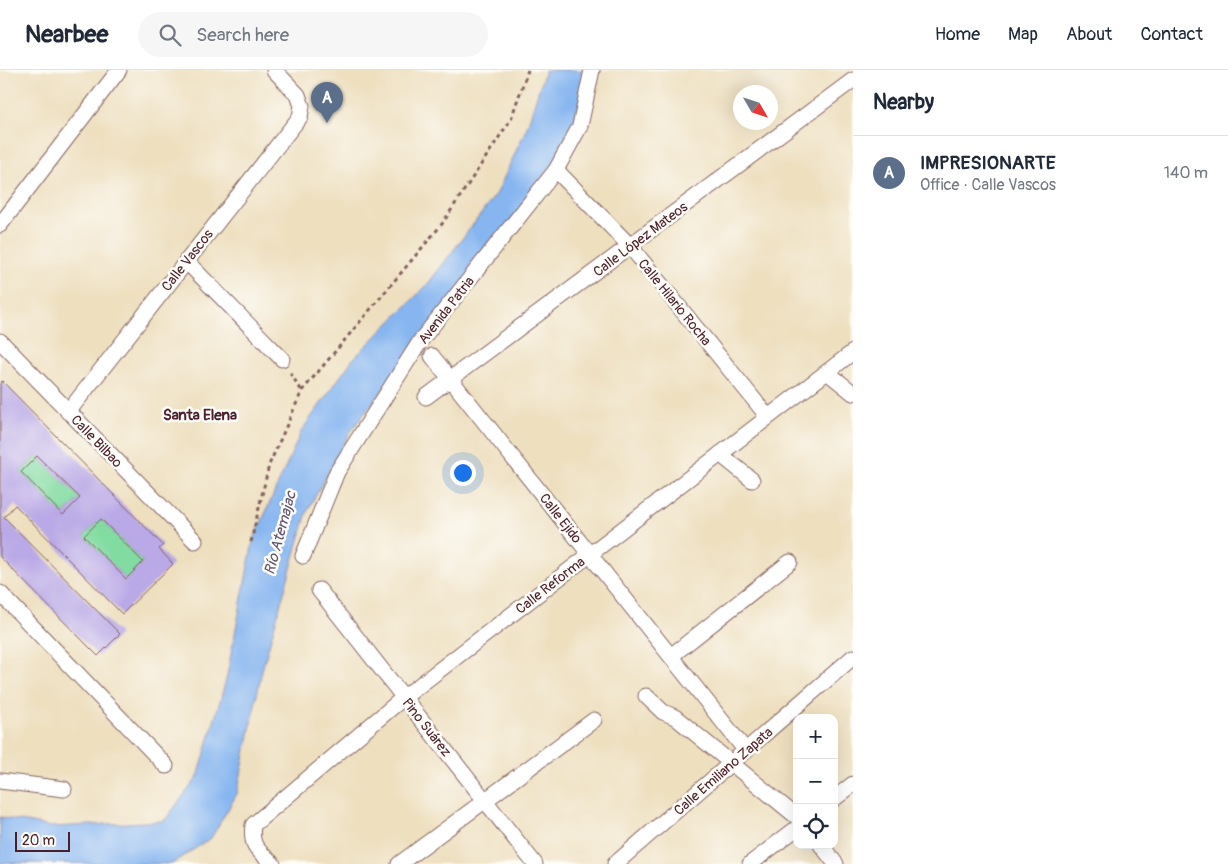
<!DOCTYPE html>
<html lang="en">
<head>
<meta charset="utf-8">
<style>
  body { margin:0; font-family:Pangolin,sans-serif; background:#f6f6f7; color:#1f2937 }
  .controls { position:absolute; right:15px; bottom:15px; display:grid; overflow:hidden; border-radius:10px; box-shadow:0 5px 20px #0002 }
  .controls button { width:45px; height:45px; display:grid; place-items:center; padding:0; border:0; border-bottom:1px solid #e0e1e3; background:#fff; color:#1f2937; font:25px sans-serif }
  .compass { position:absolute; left:733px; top:15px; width:45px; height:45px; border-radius:50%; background:#fff; box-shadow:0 5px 20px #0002; rotate:129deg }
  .scale { position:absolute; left:15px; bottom:12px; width:55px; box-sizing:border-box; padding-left:5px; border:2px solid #4a1f2b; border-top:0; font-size:14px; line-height:18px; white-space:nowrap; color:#4a1f2b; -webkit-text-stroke:4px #fdfcf7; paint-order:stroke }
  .you { position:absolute; left:462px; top:402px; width:18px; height:18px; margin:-12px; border:4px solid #fff; border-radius:50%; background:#1a73e8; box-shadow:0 0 0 8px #1a73e833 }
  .badge { display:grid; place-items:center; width:32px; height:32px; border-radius:50%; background:#1a73e8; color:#fff; font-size:16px; font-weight:700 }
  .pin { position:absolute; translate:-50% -41px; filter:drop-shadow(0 1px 2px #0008) }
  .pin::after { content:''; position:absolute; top:26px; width:18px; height:15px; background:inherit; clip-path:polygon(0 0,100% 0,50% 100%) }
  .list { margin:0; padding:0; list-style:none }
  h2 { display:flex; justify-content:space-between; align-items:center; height:65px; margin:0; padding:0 20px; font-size:21px }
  h2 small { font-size:16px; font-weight:400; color:#747a83 }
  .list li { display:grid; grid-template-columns:32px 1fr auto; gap:15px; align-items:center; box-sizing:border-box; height:75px; padding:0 20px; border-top:1px solid #e0e1e3 }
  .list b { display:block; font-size:19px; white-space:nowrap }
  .list p { margin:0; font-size:16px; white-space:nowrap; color:#747a83 }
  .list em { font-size:16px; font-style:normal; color:#747a83 }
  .icon { flex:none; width:28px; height:28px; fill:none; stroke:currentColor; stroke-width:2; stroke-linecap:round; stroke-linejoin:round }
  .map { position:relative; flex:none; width:853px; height:794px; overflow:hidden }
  header { display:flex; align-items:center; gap:30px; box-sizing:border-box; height:70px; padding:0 25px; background:#fff; border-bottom:1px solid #e0e1e3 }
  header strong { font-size:24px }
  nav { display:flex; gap:28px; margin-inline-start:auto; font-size:18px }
  .search { width:350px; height:45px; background:#f6f6f7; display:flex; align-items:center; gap:12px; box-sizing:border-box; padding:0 18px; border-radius:28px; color:#747a83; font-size:19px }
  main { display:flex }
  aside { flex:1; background:#fff }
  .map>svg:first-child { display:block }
  .green { fill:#82dca2; stroke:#667e66 }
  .water { fill:#86b5f0; stroke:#686a8e }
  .building { fill:#b9a9e6; fill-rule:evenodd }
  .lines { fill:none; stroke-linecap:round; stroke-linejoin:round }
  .street-casing { stroke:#83625f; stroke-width:17 }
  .path { stroke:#83625f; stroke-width:3; stroke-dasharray:4 4; stroke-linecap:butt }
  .street { stroke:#fff; stroke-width:15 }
  .labels { text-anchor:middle; stroke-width:5; stroke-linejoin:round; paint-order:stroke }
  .street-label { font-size:14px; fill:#4a1f2b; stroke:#fdfcf7 }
  .neighbourhood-label { font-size:15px; font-weight:bold; fill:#4a1f2b; stroke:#fdfcf7 }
  .water-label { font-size:15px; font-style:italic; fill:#5f5470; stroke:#fdfcf7 }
</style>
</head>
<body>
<header>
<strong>Nearbee</strong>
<div class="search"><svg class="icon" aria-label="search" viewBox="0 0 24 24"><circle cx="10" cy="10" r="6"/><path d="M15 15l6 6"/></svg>Search here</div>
<nav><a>Home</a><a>Map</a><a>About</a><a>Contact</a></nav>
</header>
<main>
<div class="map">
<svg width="853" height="794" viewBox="0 0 853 794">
  <rect width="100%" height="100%" fill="#fdfcf7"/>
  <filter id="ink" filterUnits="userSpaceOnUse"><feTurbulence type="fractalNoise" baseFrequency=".02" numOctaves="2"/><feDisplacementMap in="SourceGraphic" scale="10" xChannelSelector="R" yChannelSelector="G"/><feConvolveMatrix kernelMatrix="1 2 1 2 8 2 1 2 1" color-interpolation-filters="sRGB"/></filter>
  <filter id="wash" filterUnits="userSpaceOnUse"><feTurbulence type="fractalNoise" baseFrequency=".0096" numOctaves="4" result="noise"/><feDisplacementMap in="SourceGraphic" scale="20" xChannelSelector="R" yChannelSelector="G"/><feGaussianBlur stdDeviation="1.12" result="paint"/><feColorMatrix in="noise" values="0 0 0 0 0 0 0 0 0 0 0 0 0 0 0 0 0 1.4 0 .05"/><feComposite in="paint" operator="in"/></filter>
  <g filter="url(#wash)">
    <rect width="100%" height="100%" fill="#eedfbf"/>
    <g class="green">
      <polygon points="37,386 80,428 63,445 21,402"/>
      <polygon points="101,449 143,492 126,509 84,466"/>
    </g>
    <polygon class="water" points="545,0 589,0 578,53 552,102 350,362 307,442 262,600 237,724 211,768 172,794 0,793 0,747 52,757 164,751 198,707 226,610 253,471 302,360 353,289 427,215 497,123 527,57"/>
    <g id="blocks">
      <path class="building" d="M2,311L163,475L159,479L173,494L122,544L15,435L4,447L120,564L98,586L0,487V314ZM37,386L80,428L63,445L21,402ZM101,449L143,492L126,509L84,466Z"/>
    </g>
  </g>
  <g filter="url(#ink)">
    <use href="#blocks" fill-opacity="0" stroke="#83625f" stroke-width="1"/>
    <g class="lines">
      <defs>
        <g id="street">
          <polyline points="556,100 630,176 768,347"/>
          <polyline points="0,155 119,0"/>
          <polyline points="186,191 282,289"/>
          <polyline points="0,271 195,471"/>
          <polyline points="432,286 746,681"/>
          <polyline points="827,302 853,323"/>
          <polyline points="426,327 853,10"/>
          <polyline points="68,342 300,47 302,36 298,25 274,0"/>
          <polyline points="720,384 752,410"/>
          <polyline points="303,486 337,402 421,270 556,100 580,56 592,0"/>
          <polyline points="319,520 535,794"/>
          <polyline points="0,523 166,696"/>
          <polyline points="671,586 790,492"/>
          <polyline points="646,626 663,642 675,647 797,747"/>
          <polyline points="0,711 64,719"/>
          <polyline points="834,729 853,714"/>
          <polyline points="821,775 836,794"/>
          <path d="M273,794C258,780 250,777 253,755L403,628L853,282"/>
          <polyline points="399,794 594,650"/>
          <polyline points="615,794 853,587"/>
          <polyline points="750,794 797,758"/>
        </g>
      </defs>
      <use href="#street" class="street-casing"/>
      <g class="path">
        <polyline points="290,303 302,321"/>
        <polyline points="251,472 269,395 302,321 442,154 511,49 528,0"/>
      </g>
      <use href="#street" class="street"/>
    </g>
  </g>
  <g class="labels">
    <g class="street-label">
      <text transform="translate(640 169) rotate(-37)" y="5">Calle López Mateos</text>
      <text transform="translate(187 190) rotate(-52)" y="5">Calle Vascos</text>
      <text transform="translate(675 232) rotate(51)" y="5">Calle Hilario Rocha</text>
      <text transform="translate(446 240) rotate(-52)" y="5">Avenida Patria</text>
      <text transform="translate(97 371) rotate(46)" y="5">Calle Bilbao</text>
      <text transform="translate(561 448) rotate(52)" y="5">Calle Ejido</text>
      <text transform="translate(550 515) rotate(-38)" y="5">Calle Reforma</text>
      <text transform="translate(427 657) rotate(52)" y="5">Pino Suárez</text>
      <text transform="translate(723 701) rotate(-41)" y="5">Calle Emiliano Zapata</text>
    </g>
    <g class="neighbourhood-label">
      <text x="200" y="350">Santa Elena</text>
    </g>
    <g class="water-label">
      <text transform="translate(280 463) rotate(-75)" y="5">Río Atemajac</text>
    </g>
  </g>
</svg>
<div class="controls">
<button>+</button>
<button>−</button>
<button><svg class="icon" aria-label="locate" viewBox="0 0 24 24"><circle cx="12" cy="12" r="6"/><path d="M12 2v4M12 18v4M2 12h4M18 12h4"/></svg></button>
</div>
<svg class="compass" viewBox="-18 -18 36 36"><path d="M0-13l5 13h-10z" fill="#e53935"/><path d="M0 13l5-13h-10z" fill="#747a83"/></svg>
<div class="scale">20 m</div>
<div class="you"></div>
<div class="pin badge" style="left:327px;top:53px;background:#5c6f8a">A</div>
</div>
<aside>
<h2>Nearby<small></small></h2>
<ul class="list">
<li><span class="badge" style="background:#5c6f8a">A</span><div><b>IMPRESIONARTE</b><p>Office · Calle Vascos</p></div><em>140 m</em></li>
</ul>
</aside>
</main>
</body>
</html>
